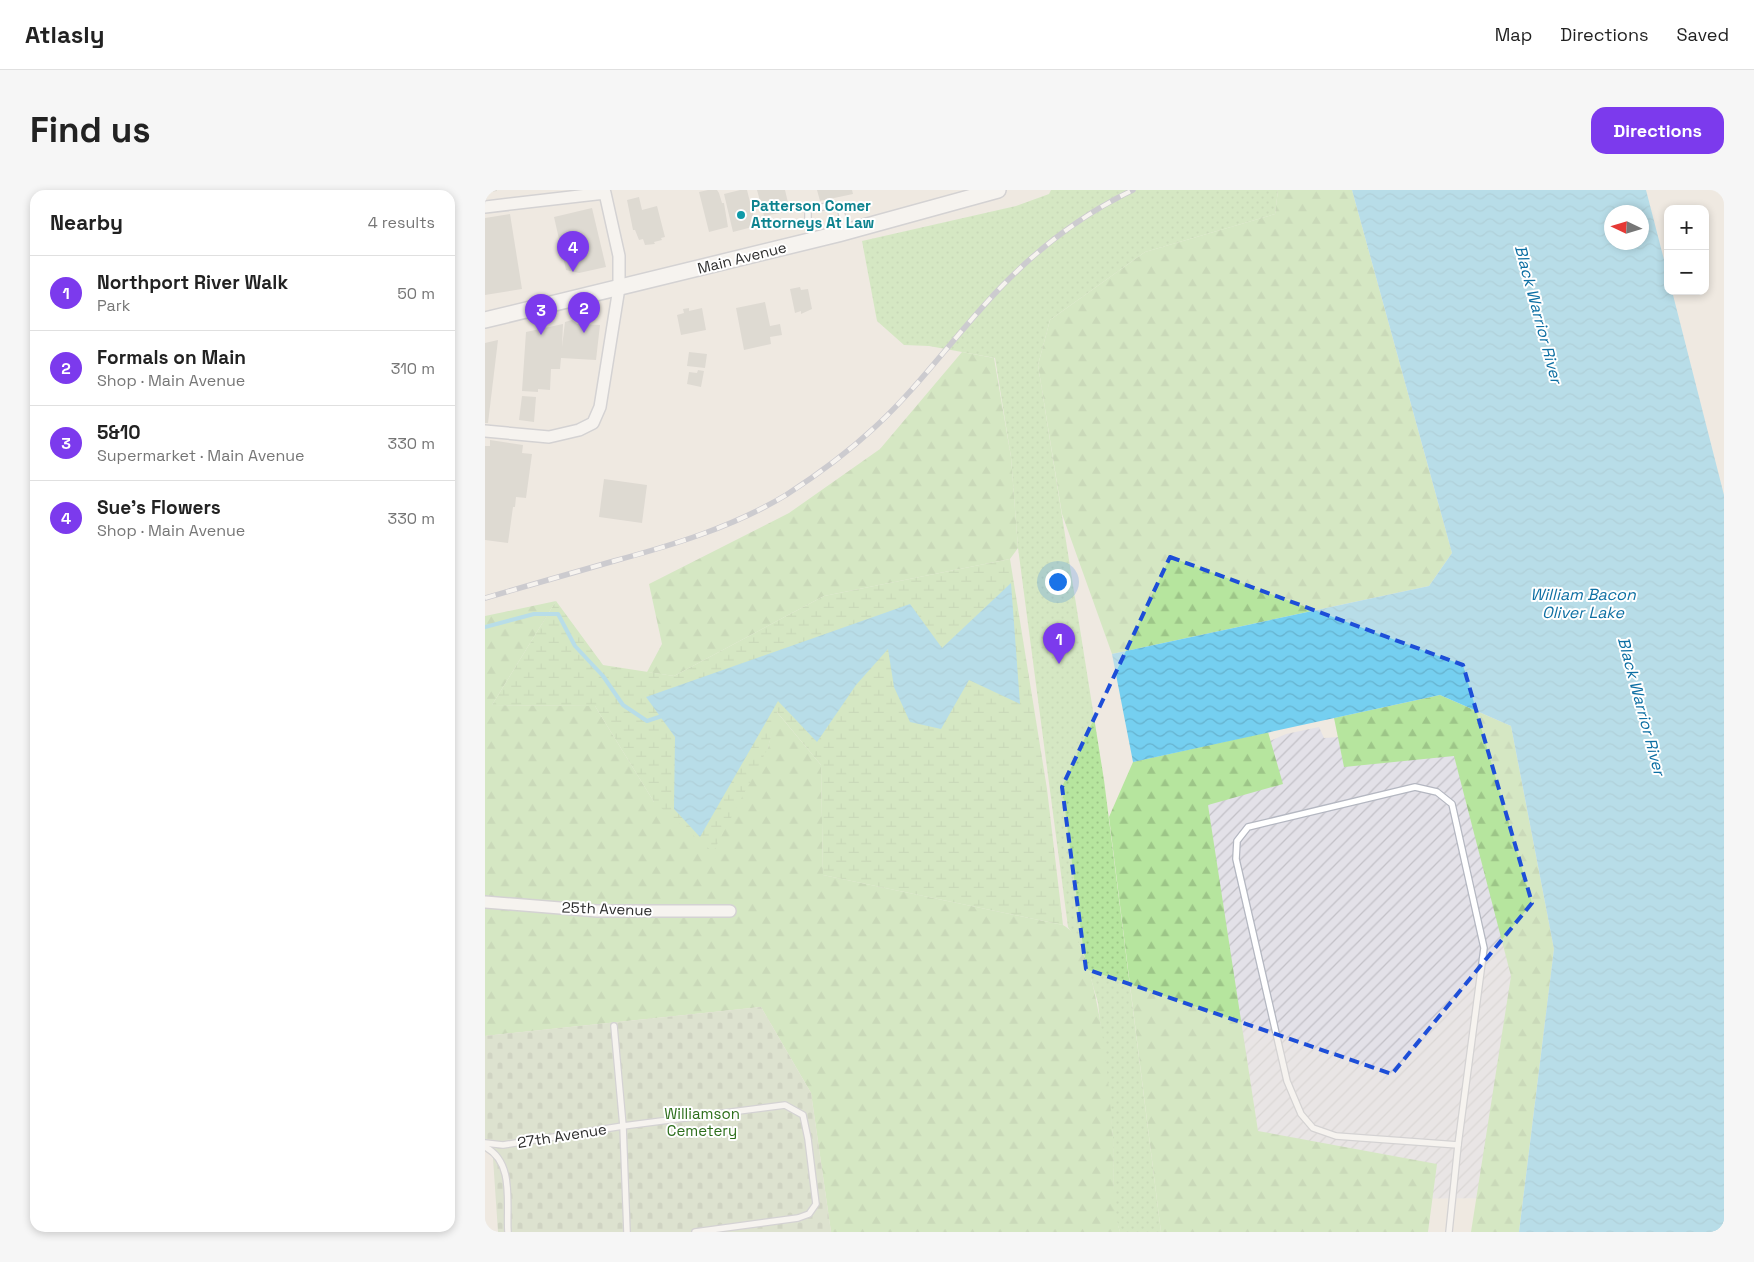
<!DOCTYPE html>
<html lang="en">
<head>
<meta charset="utf-8">
<style>
  body { margin:0; font-family:"Space Grotesk",sans-serif; background:#f6f6f6; color:#222 }
  .controls { position:absolute; right:15px; top:15px; display:grid; overflow:hidden; border-radius:10px; box-shadow:0 2px 8px #0003 }
  .controls button { width:45px; height:45px; display:grid; place-items:center; padding:0; border:0; border-bottom:1px solid #e0e0e0; background:#fff; color:#222; font:25px sans-serif }
  .compass { position:absolute; left:1119px; top:15px; width:45px; height:45px; border-radius:50%; background:#fff; box-shadow:0 2px 8px #0003; rotate:274deg }
  .you { position:absolute; left:572px; top:391px; width:18px; height:18px; margin:-12px; border:4px solid #fff; border-radius:50%; background:#1a73e8; box-shadow:0 0 0 8px #1a73e833 }
  .badge { display:grid; place-items:center; width:32px; height:32px; border-radius:50%; background:#7c3aed; color:#fff; font-size:16px; font-weight:700 }
  .pin { position:absolute; translate:-50% -41px; filter:drop-shadow(0 1px 2px #0008) }
  .pin::after { content:''; position:absolute; top:26px; width:18px; height:15px; background:inherit; clip-path:polygon(0 0,100% 0,50% 100%) }
  .list { margin:0; padding:0; list-style:none }
  h2 { display:flex; justify-content:space-between; align-items:center; height:65px; margin:0; padding:0 20px; font-size:21px }
  h2 small { font-size:16px; font-weight:400; color:#767676 }
  .list li { display:grid; grid-template-columns:32px 1fr auto; gap:15px; align-items:center; box-sizing:border-box; height:75px; padding:0 20px; border-top:1px solid #e0e0e0 }
  .list b { display:block; font-size:19px; white-space:nowrap }
  .list p { margin:0; font-size:16px; white-space:nowrap; color:#767676 }
  .list em { font-size:16px; font-style:normal; color:#767676 }
  .map { position:relative; flex:none; width:1239px; height:1042px; overflow:hidden; border-radius:15px }
  header { display:flex; align-items:center; gap:30px; box-sizing:border-box; height:70px; padding:0 25px; background:#fff; border-bottom:1px solid #e0e0e0 }
  header strong { font-size:24px }
  nav { display:flex; gap:28px; margin-inline-start:auto; font-size:18px }
  .intro { display:flex; align-items:center; justify-content:space-between; box-sizing:border-box; height:120px; padding:0 30px }
  h1 { margin:0; font-size:35px }
  .button { padding:12px 22px; border-radius:15px; background:#7c3aed; color:#fff; font-size:18px; font-weight:700 }
  main { display:flex; gap:30px; padding:0 30px }
  aside { flex:1; background:#fff; border-radius:15px; box-shadow:0 2px 8px #0003 }
  .map>svg:first-child { display:block }
  .industrial { fill:url(#industrial-furrows) }
  .green { fill:url(#green-dots) }
  .forest { fill:url(#forest-firs) }
  .wetland { fill:url(#wetland-marsh) }
  .cemetery { fill:url(#cemetery-stones) }
  .water { fill:url(#water-waves); fill-rule:evenodd }
  .lines { fill:none; stroke-linecap:round; stroke-linejoin:round }
  .stream { stroke:#75cff0; stroke-width:4 }
  .building { fill:#cbc7bf }
  .service-casing { stroke:#b4b7c1; stroke-width:8 }
  .minor-casing { stroke:#b4b7c1; stroke-width:14 }
  .secondary-casing { stroke:#b4b7c1; stroke-width:18 }
  .service { stroke:#fff; stroke-width:5.5 }
  .minor { stroke:#fff; stroke-width:11 }
  .secondary { stroke:#fff; stroke-width:15 }
  .rail-casing { stroke:#a3a6b8; stroke-width:5.5 }
  .rail { stroke:#fff; stroke-width:4; stroke-dasharray:11; stroke-linecap:butt }
  .marked { fill:none; stroke:#1d4ed8; stroke-width:4; stroke-dasharray:10 6; stroke-linejoin:round }
  .culture-dot { fill:#0f9aa8; stroke:#fff; stroke-width:2 }
  .labels { text-anchor:middle; stroke-width:4; stroke-linejoin:round; paint-order:stroke }
  .culture-label { font-size:15px; font-weight:bold; fill:#0d838f; stroke:#fff; text-anchor:start }
  .street-label { font-size:15px; fill:#2e2e2e; stroke:#fff }
  .park-label { font-size:15px; fill:#2c6e1b; stroke:#fff }
  .water-label { font-size:16px; font-style:italic; fill:#0d6fa3; stroke:#fff }
</style>
</head>
<body>
<header>
<strong>Atlasly</strong>
<nav><a>Map</a><a>Directions</a><a>Saved</a></nav>
</header>
<div class="intro"><h1>Find us</h1><a class="button">Directions</a></div>
<main>
<aside>
<h2>Nearby<small>4 results</small></h2>
<ul class="list">
<li><span class="badge">1</span><div><b>Northport River Walk</b><p>Park</p></div><em>50 m</em></li>
<li><span class="badge">2</span><div><b>Formals on Main</b><p>Shop · Main Avenue</p></div><em>310 m</em></li>
<li><span class="badge">3</span><div><b>5&amp;10</b><p>Supermarket · Main Avenue</p></div><em>330 m</em></li>
<li><span class="badge">4</span><div><b>Sue's Flowers</b><p>Shop · Main Avenue</p></div><em>330 m</em></li>
</ul>
</aside>
<div class="map">
<svg width="1239" height="1042" viewBox="0 0 1239 1042">
  <defs>
    <pattern id="industrial-furrows" width="10" height="10" patternUnits="userSpaceOnUse" patternTransform="scale(1.25)"><rect width="10" height="10" fill="#e3e1e8"/><path d="M-1 1l2-2M0 10L10 0M9 11l2-2" fill="none" stroke="#c3c1c7"/></pattern>
    <pattern id="green-dots" width="8" height="8" patternUnits="userSpaceOnUse" patternTransform="scale(1.25)"><rect width="8" height="8" fill="#b6e59e"/><path d="M2 2h.1M6 6h.1" fill="none" stroke="#9dc588" stroke-width="1.8" stroke-linecap="round"/></pattern>
    <pattern id="forest-firs" width="22" height="20" patternUnits="userSpaceOnUse" patternTransform="scale(1.25)"><rect width="22" height="20" fill="#b6e59e"/><path d="M5 1l3.5 6h-7zM16 11l3.5 6h-7z" fill="#9dc588"/></pattern>
    <pattern id="wetland-marsh" width="20" height="14" patternUnits="userSpaceOnUse" patternTransform="scale(1.25)"><rect width="20" height="14" fill="#b6e59e"/><path d="M1 5h8M5 5V1M11 12h8M15 12V8" fill="none" stroke="#9dc588"/></pattern>
    <pattern id="cemetery-stones" width="16" height="16" patternUnits="userSpaceOnUse" patternTransform="scale(1.25)"><rect width="16" height="16" fill="#c8d9b8"/><path d="M2 7V4a2 2 0 0 1 4 0v3zM10 15v-3a2 2 0 0 1 4 0v3z" fill="#acbb9e"/></pattern>
    <pattern id="water-waves" width="16" height="10" patternUnits="userSpaceOnUse" patternTransform="scale(1.25)"><rect width="16" height="10" fill="#75cff0"/><path d="M0 5q4-4 8 0t8 0" fill="none" stroke="#66b2ce"/></pattern>
  </defs>
  <rect width="100%" height="100%" fill="#efe9e1"/>
  <polygon class="industrial" points="974,524 1077,764 1020,1008 741,1010 703,577 748,567 801,544 834,537 839,548 855,547"/>
  <polygon class="green" points="566,0 793,0 790,24 660,62 565,130 553,175 619,590 676,1042 635,1042 629,1022 628,947 613,813 598,761 583,737 533,358 526,267 510,168 444,156 419,155 392,131 377,51 531,16 564,4"/>
  <g class="forest">
    <polygon points="793,0 867,0 967,363 944,396 627,464 577,324 553,175 565,130 660,62 790,24"/>
    <polygon points="477,162 509,168 526,267 533,358 525,369 339,406 189,486 162,482 177,454 164,394 304,323 395,259"/>
    <path d="M71,411L7,515L110,516L169,612L283,558L291,521L336,575L338,685L578,735C614,752 625,907 628,947C630,980 626,1010 635,1042H346L326,903L276,817L0,846V426Z"/>
    <polygon points="955,505 1026,536 1069,759 1034,1042 986,1042 1026,786 969,566 859,577 849,528"/>
    <polygon points="783,542 798,594 723,615 773,941 952,974 943,1042 676,1042 624,627 648,572"/>
  </g>
  <polygon class="wetland" points="525,369 562,599 578,735 338,685 336,575 292,522 283,558 228,662 169,612 110,516 7,515 71,411 118,475 189,486 339,406"/>
  <polygon class="cemetery" points="276,817 326,903 346,1042 13,1042 7,954 0,952 0,846"/>
  <g class="water">
    <path d="M867,0H1161L1183,85V101H1187L1239,305V1042H1034L1069,759L1026,536L955,505L648,572L627,464L944,396L967,363ZM1126,22H1156V52H1126Z"/>
    <polygon points="526,393 535,514 484,490 456,539 425,532 409,497 403,459 371,495 332,552 293,511 215,647 189,619 190,547 161,507 425,414 457,458"/>
  </g>
  <g class="lines">
    <polyline class="stream" points="0,437 49,424 73,424 90,456 118,486 138,515 162,531 180,525"/>
  </g>
  <g class="building">
    <polygon points="0,0 12,0 12,1 0,3"/>
    <polygon points="223,0 232,0 234,3 237,13 239,13 243,37 224,42 214,2"/>
    <polygon points="255,0 262,0 271,36 248,42 239,4"/>
    <polygon points="272,0 300,0 305,21 279,26"/>
    <polygon points="332,0 367,0 368,4 335,11"/>
    <polygon points="154,7 157,20 172,16 180,47 176,48 177,50 169,52 170,54 160,55 158,49 154,50 150,40 148,40 142,10"/>
    <polygon points="107,18 121,77 94,83 81,80 69,27"/>
    <polygon points="25,24 37,99 0,105 0,28"/>
    <polygon points="315,97 316,100 323,99 327,119 316,124 316,121 310,123 305,99"/>
    <polygon points="280,112 285,136 295,134 297,145 285,147 286,154 259,160 251,118"/>
    <polygon points="204,118 204,121 217,118 221,140 196,145 192,125 199,123 198,119"/>
    <polygon points="87,130 92,134 115,135 111,170 76,168 75,179 66,179 65,200 53,199 53,202 37,201 41,142 78,134 77,157 80,132"/>
    <polygon points="13,150 3,233 0,233 0,153"/>
    <polygon points="204,162 222,164 220,178 202,176"/>
    <polygon points="213,180 219,181 216,197 202,194 204,182 212,183"/>
    <polygon points="37,206 51,207 49,232 34,230"/>
    <polygon points="5,250 38,255 37,263 47,264 41,308 31,307 30,317 28,317 23,353 0,350 0,256 5,256"/>
    <polygon points="119,289 162,295 157,333 114,327"/>
  </g>
  <g class="lines">
    <defs>
      <g id="service">
        <polyline points="328,49 323,31 323,21 326,19 349,15 355,17 361,42"/>
        <polygon points="930,597 952,602 967,614 999,758 973,955 851,946 828,938 816,924 802,891 751,669 752,651 763,637"/>
        <polyline points="129,836 138,936 300,915 318,925 323,949 331,1014 324,1024 313,1028 210,1042"/>
        <polyline points="0,953 18,955 138,936 142,1042"/>
        <path d="M0,957C30,972 21,1014 23,1042"/>
        <polyline points="964,1042 973,955"/>
      </g>
      <g id="minor">
        <polyline points="0,17 120,3 134,66 134,98 115,217 108,233 94,240 64,247 0,241"/>
        <polyline points="0,712 112,721 245,721"/>
      </g>
      <polyline id="secondary" points="0,130 353,44 513,0"/>
    </defs>
    <use href="#service" class="service-casing"/>
    <use href="#minor" class="minor-casing"/>
    <use href="#secondary" class="secondary-casing"/>
    <use href="#service" class="service"/>
    <use href="#minor" class="minor"/>
    <use href="#secondary" class="secondary"/>
    <defs>
      <path id="rail" d="M0,408C43,396 86,383 129,371C188,355 248,337 301,305C332,285 362,263 389,238C436,195 473,141 518,95C555,57 600,23 648,0"/>
    </defs>
    <use href="#rail" class="rail-casing"/>
    <use href="#rail" class="rail"/>
  </g>
  <path d="M0 0H1239V1042H0ZM685,367L978,475L1047,713L907,884L601,779L577,597Z" fill="#efe9e1" fill-opacity=".55" fill-rule="evenodd"/>
  <path class="marked" d="M685,367L978,475L1047,713L907,884L601,779L577,597Z"/>
  <circle class="culture-dot" cx="256" cy="25" r="5"/>
  <g class="labels">
    <g class="culture-label">
      <text x="266" y="21">Patterson Comer<tspan x="266" dy="17">Attorneys At Law</tspan></text>
    </g>
    <g class="street-label">
      <text transform="translate(257 68) rotate(-14)" y="5">Main Avenue</text>
      <text transform="translate(122 719) rotate(2)" y="5">25th Avenue</text>
      <text transform="translate(77 946) rotate(-9)" y="5">27th Avenue</text>
    </g>
    <g class="park-label">
      <text x="217" y="929">Williamson<tspan x="217" dy="17">Cemetery</tspan></text>
    </g>
    <g class="water-label">
      <text transform="translate(1054 124) rotate(75)" y="6">Black Warrior River</text>
      <text x="1098" y="410">William Bacon<tspan x="1098" dy="18">Oliver Lake</tspan></text>
      <text transform="translate(1157 516) rotate(75)" y="6">Black Warrior River</text>
    </g>
  </g>
</svg>
<div class="controls">
<button>+</button>
<button>−</button>
</div>
<svg class="compass" viewBox="-18 -18 36 36"><path d="M0-13l5 13h-10z" fill="#e53935"/><path d="M0 13l5-13h-10z" fill="#767676"/></svg>
<div class="you"></div>
<div class="pin badge" style="left:574px;top:474px">1</div>
<div class="pin badge" style="left:99px;top:143px">2</div>
<div class="pin badge" style="left:56px;top:145px">3</div>
<div class="pin badge" style="left:88px;top:82px">4</div>
</div>
</main>
</body>
</html>
